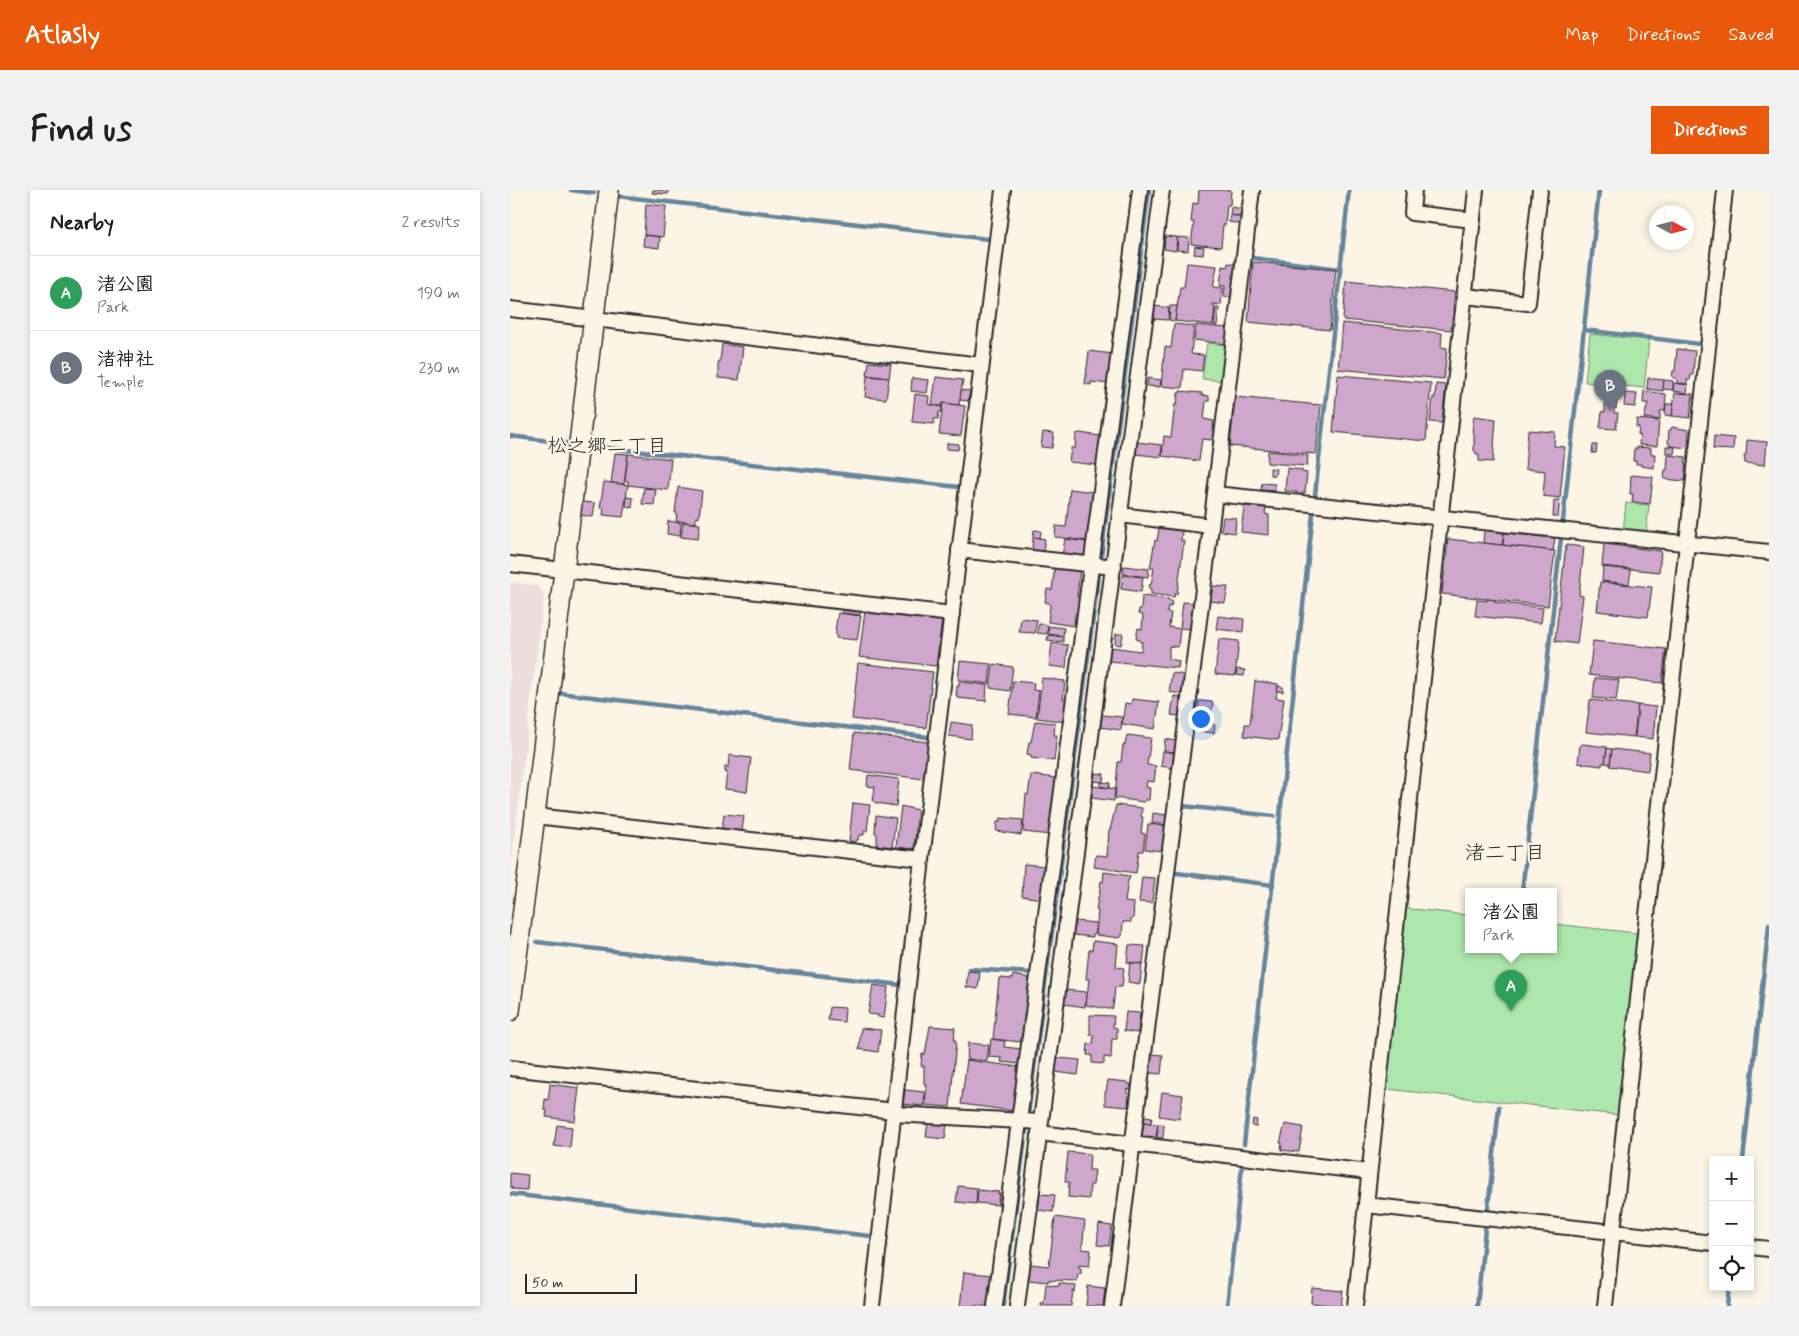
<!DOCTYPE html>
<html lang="en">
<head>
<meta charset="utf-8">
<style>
  body { margin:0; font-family:Mynerve,"Klee One",sans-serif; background:#f2f2f2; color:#202124 }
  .controls { position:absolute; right:15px; bottom:15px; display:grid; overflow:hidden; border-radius:0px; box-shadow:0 2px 8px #0003 }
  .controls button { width:45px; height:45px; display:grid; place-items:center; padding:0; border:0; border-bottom:1px solid #e0e0e0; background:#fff; color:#202124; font:25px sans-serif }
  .compass { position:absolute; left:1139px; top:15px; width:45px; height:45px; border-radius:50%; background:#fff; box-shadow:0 2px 8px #0003; rotate:97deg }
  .scale { position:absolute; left:15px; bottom:12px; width:112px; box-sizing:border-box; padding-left:5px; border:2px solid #2b2b2b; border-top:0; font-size:14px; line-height:18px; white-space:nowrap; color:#2b2b2b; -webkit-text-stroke:4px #fcf5e5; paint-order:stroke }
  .you { position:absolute; left:690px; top:528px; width:18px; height:18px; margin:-12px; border:4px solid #fff; border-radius:50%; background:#1a73e8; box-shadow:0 0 0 8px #1a73e833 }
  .badge { display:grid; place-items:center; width:32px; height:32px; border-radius:50%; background:#ea580c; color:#fff; font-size:16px; font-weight:700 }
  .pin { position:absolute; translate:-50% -41px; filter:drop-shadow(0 1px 2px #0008) }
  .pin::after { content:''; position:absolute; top:26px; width:18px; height:15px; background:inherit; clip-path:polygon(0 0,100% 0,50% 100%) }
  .popup { position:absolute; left:955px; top:698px; width:92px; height:65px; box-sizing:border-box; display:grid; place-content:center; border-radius:0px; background:#fff; filter:drop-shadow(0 1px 4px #0005); font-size:16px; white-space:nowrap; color:#757577 }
  .popup b { font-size:19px; color:#202124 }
  .popup::after { content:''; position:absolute; left:50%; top:100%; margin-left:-10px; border:10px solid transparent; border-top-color:#fff }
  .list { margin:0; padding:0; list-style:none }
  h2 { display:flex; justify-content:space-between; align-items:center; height:65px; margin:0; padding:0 20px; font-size:21px }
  h2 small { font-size:16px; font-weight:400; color:#757577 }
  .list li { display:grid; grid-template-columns:32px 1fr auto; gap:15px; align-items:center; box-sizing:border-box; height:75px; padding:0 20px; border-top:1px solid #e0e0e0 }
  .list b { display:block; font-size:19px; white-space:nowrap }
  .list p { margin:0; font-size:16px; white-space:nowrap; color:#757577 }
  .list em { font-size:16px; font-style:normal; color:#757577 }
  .icon { flex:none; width:28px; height:28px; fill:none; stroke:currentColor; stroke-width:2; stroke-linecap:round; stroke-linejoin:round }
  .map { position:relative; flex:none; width:1259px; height:1116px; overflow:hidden; border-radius:0px }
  header { display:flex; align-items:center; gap:30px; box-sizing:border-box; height:70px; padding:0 25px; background:#ea580c; color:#fff }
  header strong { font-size:24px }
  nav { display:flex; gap:28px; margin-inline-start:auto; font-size:18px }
  .intro { display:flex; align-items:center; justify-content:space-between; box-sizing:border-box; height:120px; padding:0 30px }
  h1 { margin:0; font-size:35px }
  .button { padding:12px 22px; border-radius:0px; background:#ea580c; color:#fff; font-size:18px; font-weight:700 }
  main { display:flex; gap:30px; padding:0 30px }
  aside { flex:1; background:#fff; border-radius:0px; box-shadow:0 2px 8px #0003 }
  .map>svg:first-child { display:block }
  .built { fill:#eeddde }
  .green { fill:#ade7ab; stroke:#6c896b }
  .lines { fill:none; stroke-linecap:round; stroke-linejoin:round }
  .stream { stroke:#65859d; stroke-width:4.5 }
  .building { fill:#cfa6cc; stroke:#2b2b2b }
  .street-casing { stroke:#2b2b2b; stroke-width:18 }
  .secondary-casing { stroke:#2b2b2b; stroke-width:22 }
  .street { stroke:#fcf5e5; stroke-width:14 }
  .secondary { stroke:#fcf5e5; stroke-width:19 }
  .labels { text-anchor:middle; stroke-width:4.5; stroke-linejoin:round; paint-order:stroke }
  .neighbourhood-label { font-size:20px; fill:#2b2b2b; stroke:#fcf5e5 }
</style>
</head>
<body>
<header>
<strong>Atlasly</strong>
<nav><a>Map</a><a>Directions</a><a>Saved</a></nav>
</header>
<div class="intro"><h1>Find us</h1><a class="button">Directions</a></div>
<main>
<aside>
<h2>Nearby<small>2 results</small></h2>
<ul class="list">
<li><span class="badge" style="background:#2e9e5b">A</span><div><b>渚公園</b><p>Park</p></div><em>190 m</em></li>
<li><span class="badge" style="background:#6b7280">B</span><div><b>渚神社</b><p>Temple</p></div><em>230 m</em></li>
</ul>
</aside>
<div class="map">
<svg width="1259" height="1116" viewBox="0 0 1259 1116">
  <rect width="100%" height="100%" fill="#fcf5e5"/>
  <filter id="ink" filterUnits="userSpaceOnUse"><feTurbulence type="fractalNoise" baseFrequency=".02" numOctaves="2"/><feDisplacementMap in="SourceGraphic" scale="10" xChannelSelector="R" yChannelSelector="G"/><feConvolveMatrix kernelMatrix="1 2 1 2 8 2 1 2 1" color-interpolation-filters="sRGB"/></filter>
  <g filter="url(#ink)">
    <polygon class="built" points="0,392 27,395 34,403 0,684"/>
    <g class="green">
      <polygon points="1080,144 1139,150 1134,198 1075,192"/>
      <polygon points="697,153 716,155 712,191 692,189"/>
      <polygon points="1116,313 1139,315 1136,344 1113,342"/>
      <polygon points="893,718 958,725 958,760 1044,760 1044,734 1127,743 1108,925 877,899"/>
    </g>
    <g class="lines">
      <g class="stream">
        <polyline points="61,0 84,3"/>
        <polyline points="107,6 478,49"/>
        <polyline points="743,68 830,79"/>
        <polyline points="1074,140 1189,154"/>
        <polyline points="0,246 56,253"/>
        <polyline points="81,256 449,297"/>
        <polyline points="805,305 839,0"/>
        <polyline points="1053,331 1089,0"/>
        <polyline points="49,503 418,547"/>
        <polyline points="673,616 764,626"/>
        <polyline points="667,683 763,695"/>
        <polyline points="1012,702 1051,348"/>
        <polyline points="27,752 391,795"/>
        <polyline points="460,779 522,783"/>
        <polyline points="734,954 803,324"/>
        <polyline points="1233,970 1259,735"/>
        <polyline points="0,1004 360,1046"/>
        <polyline points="978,1018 989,917"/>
        <polyline points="493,1116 639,0"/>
        <polyline points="717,1116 732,977"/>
        <polyline points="967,1116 975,1039"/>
        <polyline points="1217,1116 1219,1097"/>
      </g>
    </g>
    <g class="building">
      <polygon points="143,0 158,0 158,4 142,3"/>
      <polygon points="689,0 721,0 720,15 717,15 715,35 713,35 711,57 681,54 684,32 681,32 683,13 688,14"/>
      <polygon points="136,14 156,16 153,47 134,45"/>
      <polygon points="721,17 733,19 732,26 720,25"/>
      <polygon points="720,25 732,27 731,34 719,32"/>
      <polygon points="134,45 150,47 149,58 133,56"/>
      <polygon points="655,46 667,47 666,61 654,59"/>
      <polygon points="668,47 679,48 678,61 667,60"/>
      <polygon points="685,56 694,57 693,65 684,64"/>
      <polygon points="743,72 826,79 820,140 738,132"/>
      <polygon points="677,73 707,76 703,97 713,98 711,115 703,114 703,116 705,116 703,135 665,131 670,97 674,97"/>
      <polygon points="718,73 727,74 723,108 714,107 715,96 710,96 712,76 717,77"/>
      <polygon points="836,91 945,102 941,140 833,130"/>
      <polygon points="645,116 659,118 658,130 644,129"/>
      <polygon points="660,116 667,116 665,131 659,130"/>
      <polygon points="706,118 709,118 707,136 704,135"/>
      <polygon points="832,133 932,143 931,157 937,158 934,189 828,179"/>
      <polygon points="664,134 684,136 681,164 694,165 692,181 674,179 672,198 651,196 655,157 661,158"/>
      <polygon points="686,135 718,138 717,154 684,150"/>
      <polygon points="212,154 233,157 229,190 208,188 208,172 210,172"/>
      <polygon points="1167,159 1185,161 1183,185 1181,185 1180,190 1177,190 1177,194 1167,193 1167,189 1162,187 1163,181 1165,181"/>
      <polygon points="579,161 603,164 599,194 581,192 581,195 575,194"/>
      <polygon points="359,172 381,174 379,188 357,185"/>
      <polygon points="828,185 921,193 916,251 823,242"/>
      <polygon points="357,186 379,188 376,209 355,207"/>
      <polygon points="426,187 453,190 449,215 433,213 432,216 422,215"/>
      <polygon points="402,188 419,190 417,203 401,201"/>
      <polygon points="638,188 651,190 650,197 637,196"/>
      <polygon points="1138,188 1154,190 1153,201 1137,199"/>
      <polygon points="1154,190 1163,191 1163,200 1153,199"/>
      <polygon points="1164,193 1178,195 1177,203 1163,201"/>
      <polygon points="926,194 936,195 932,233 920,232 923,207 925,208"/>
      <polygon points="451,200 460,201 458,211 450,210"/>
      <polygon points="670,201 692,203 691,205 699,206 699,211 696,211 694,229 704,231 702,250 692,249 689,271 652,266 654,246 661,247 665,214 667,215 668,203 670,203"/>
      <polygon points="1134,201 1156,204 1155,221 1150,221 1150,230 1134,228 1138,213 1133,213"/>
      <polygon points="1115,203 1127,204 1125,217 1114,216"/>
      <polygon points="1165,203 1183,204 1180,228 1162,226"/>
      <polygon points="405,204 419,206 418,214 432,217 432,222 429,222 428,229 424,229 424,234 402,232"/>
      <polygon points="1095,206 1107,207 1106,219 1104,218 1104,223 1108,223 1106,239 1090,238 1092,221 1095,222"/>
      <polygon points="725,207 811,215 806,264 720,256"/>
      <polygon points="433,213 455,216 451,246 429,244"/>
      <polygon points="1156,214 1163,214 1162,226 1155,225"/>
      <polygon points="964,226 986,229 983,272 969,271 969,264 966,264 966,262 964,261 964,243 962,242"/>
      <polygon points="1127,229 1149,231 1147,256 1129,255 1130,245 1128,245 1129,237 1126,237"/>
      <polygon points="1162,237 1179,240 1178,258 1160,256 1160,254 1158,253 1159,240 1161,240"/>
      <polygon points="1018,240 1045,242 1044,256 1055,257 1050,308 1033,306 1035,281 1015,279"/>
      <polygon points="533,242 544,243 542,258 531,257"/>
      <polygon points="570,243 590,246 587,275 559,272 561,258 565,258 566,244"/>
      <polygon points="1204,246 1224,248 1223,260 1203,259"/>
      <polygon points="1237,250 1257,252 1255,275 1235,273 1234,265 1236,265"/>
      <polygon points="627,252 652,255 651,267 626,264"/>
      <polygon points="437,253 449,254 448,260 437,259"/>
      <polygon points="1083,255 1087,255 1086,263 1082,263"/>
      <polygon points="1156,256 1165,257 1164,264 1156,263"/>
      <polygon points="1127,257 1141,258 1141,264 1145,264 1144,278 1131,276 1131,274 1126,274 1126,271 1123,271 1124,259 1127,259"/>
      <polygon points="758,261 798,265 797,276 757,273"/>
      <polygon points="105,263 118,264 114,294 101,293"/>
      <polygon points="118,264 161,269 158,300 118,295 118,291 115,291"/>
      <polygon points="1158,265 1176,267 1175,282 1177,282 1176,289 1174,289 1174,291 1154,289 1155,280 1157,280"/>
      <polygon points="760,278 766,279 765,286 760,285"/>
      <polygon points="777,278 792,280 792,282 797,283 795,303 792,303 792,305 787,304 787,302 775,301"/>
      <polygon points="1121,285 1143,287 1140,314 1122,312 1123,304 1120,304"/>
      <polygon points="94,292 118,295 113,327 93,325 94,318 90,318"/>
      <polygon points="752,293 765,294 765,301 751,300"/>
      <polygon points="168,297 192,301 189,328 186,327 186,333 166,331 167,323 165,323"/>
      <polygon points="134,298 146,299 144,315 132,314"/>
      <polygon points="560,299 584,302 578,351 545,347 546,336 556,337"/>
      <polygon points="117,307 123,308 122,318 116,317"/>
      <polygon points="1044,310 1050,310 1048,327 1043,327"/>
      <polygon points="72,312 85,313 83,327 70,325"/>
      <polygon points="736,316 756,318 755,324 759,325 759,345 731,342 734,317"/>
      <polygon points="713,327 726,328 725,343 711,341"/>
      <polygon points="158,331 171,333 170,346 157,344"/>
      <polygon points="173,332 190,334 188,349 171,347"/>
      <polygon points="649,338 672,341 671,351 674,351 667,404 665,403 664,407 641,404 641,399 639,399 639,395 641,395 644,378 640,378 642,367 645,350 647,351"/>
      <polygon points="524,340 531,341 530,348 523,347"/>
      <polygon points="974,340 994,343 992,355 973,353"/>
      <polygon points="994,343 1045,348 1043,361 993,355"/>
      <polygon points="523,347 535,349 533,361 522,360"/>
      <polygon points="555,349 578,352 576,369 552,366"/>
      <polygon points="938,349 1045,361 1038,416 932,404"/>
      <polygon points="1094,354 1151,361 1149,382 1092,376"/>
      <polygon points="1056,355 1074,357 1069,405 1073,406 1067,454 1045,451"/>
      <polygon points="545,376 570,379 567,407 571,408 569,424 565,424 564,436 538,432 540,416 539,413 535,412 537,399 542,400"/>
      <polygon points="614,376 639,379 638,387 613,384"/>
      <polygon points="1093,377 1121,380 1119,394 1092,391"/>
      <polygon points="613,385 633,387 631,402 611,399"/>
      <polygon points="1090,392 1142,397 1138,427 1087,421"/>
      <polygon points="703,396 718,397 715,413 701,411"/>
      <polygon points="632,406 659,409 658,411 662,411 661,417 658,416 657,423 661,423 659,437 670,439 668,457 659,456 659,469 669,471 668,478 599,471 601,457 631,461 632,452 630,452 630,450 626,449 628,438 632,439 633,425 628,424 629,419 631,419"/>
      <polygon points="977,409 986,410 985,412 1033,418 1031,433 965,426 967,410 977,411"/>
      <polygon points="673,412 685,413 682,439 670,438"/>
      <polygon points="333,417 350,419 350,425 332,423"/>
      <polygon points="355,421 432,430 426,476 349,467"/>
      <polygon points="328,423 351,426 347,450 326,448 326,441 325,440"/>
      <polygon points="708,426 734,429 733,442 706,439"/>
      <polygon points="511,428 527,430 525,443 509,442"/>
      <polygon points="529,434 538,435 537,444 527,443"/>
      <polygon points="539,436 554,438 553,446 538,444"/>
      <polygon points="606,444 613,444 611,455 605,454"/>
      <polygon points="538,445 553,447 553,452 537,450"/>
      <polygon points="709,449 729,451 725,486 705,484"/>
      <polygon points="1083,451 1156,459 1152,493 1079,485"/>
      <polygon points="542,453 558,455 556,478 539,476"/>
      <polygon points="450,471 481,474 479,494 448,490"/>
      <polygon points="348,473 423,482 416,538 342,529"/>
      <polygon points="483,474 503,477 500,501 480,498"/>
      <polygon points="727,479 735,480 734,486 726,485"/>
      <polygon points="662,483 675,485 673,504 659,502"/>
      <polygon points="532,488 555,491 553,509 559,510 556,532 527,528"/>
      <polygon points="1085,488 1109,490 1106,510 1083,508"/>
      <polygon points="503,491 524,493 523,500 529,501 526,527 499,524"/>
      <polygon points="745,491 768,494 766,508 774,509 768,550 734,546 735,534 740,534"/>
      <polygon points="449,492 477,495 476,511 447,508 447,505 446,505 447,496 449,496"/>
      <polygon points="768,496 773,497 773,502 767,501"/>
      <polygon points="664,506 670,507 669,526 661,525"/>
      <polygon points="622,509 649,512 645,539 612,534 615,513 621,514"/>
      <polygon points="1080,510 1128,515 1124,547 1076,542"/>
      <polygon points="689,511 703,512 700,532 687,531"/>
      <polygon points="1128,515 1146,517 1143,549 1125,547"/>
      <polygon points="592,525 612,527 611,540 590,537"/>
      <polygon points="525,531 545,533 544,545 547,545 544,571 521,568 521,565 517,564 519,552 521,552"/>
      <polygon points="441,532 462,535 461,549 439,546"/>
      <polygon points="688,533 705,535 704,543 687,541"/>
      <polygon points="344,543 418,552 414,589 340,580"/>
      <polygon points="617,545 641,548 637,575 646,576 644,592 637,591 636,597 640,598 639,610 635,610 634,612 605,608 608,572 611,572 613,555 615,555"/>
      <polygon points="655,549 667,551 665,562 654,561"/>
      <polygon points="1073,554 1097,557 1095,573 1092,573 1092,576 1068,573 1070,555"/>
      <polygon points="1097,558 1102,559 1100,574 1095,573"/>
      <polygon points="1102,559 1140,563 1138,581 1100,576"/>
      <polygon points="653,561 664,563 662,578 651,576"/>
      <polygon points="219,565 241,568 237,602 215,599 217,582 215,582 215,576 218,577"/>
      <polygon points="585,583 594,584 593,592 584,591"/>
      <polygon points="358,585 389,589 386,616 366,613 363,611 365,597 357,596"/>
      <polygon points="521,585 547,588 541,645 513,642 516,604 518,605"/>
      <polygon points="591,592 600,593 599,598 590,596"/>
      <polygon points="583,596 605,599 604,611 582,608"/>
      <polygon points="343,613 360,615 357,641 354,641 354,645 349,645 348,650 346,650 346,652 339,651"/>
      <polygon points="606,615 632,618 631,627 633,627 631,643 635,644 633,661 629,661 626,683 584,677 586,665 597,666 599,640 600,640"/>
      <polygon points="391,616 408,620 404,659 386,657"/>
      <polygon points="643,623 656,625 655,635 642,633"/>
      <polygon points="214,624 234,626 232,641 212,638"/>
      <polygon points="366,625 386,628 382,657 367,655 367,644 365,643"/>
      <polygon points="490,628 513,630 511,645 486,641 487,632 490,632"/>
      <polygon points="638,634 655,636 652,661 635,659"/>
      <polygon points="514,674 535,676 533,694 535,694 532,709 512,706"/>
      <polygon points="594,682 620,686 619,690 618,690 615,712 624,713 623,729 621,729 621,732 613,732 612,746 610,748 586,745 588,720 586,720 588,707 589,707 591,691 593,692"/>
      <polygon points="632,687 645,688 642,713 629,712"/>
      <polygon points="565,731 586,733 585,744 583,744 583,747 563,745"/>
      <polygon points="583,751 608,754 606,777 614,778 612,797 605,797 603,818 599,819 576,815 579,789 576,789 579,760 582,760"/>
      <polygon points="619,755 635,756 633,774 617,772"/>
      <polygon points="620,773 632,774 630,794 618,792"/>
      <polygon points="458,781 470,782 468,799 456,797"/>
      <polygon points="503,785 519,788 517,811 520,811 518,831 514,831 511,852 483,849 489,788 502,789"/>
      <polygon points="363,795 378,797 374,828 368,827 368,825 358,824"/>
      <polygon points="555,800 576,802 575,817 554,814"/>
      <polygon points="320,817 335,818 334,832 318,830"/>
      <polygon points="616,822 630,823 628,843 614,841"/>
      <polygon points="580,825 604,826 603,837 607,838 607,849 602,849 601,868 594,867 594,874 582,873 582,865 577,865 578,854 583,854 584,845 580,845"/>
      <polygon points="420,836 445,838 444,851 446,851 440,917 415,915 417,894 414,894 414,876 411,876 412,864 415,864"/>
      <polygon points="351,838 371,840 368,862 349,859"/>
      <polygon points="481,849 495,851 494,857 512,859 510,874 491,872 492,868 479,867"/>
      <polygon points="458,853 479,855 477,871 457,869"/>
      <polygon points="642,864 653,865 651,884 639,883"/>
      <polygon points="549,868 570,870 568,885 545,882 546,869 549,869"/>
      <polygon points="457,870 509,877 504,921 451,914"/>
      <polygon points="598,890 618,892 618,894 621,894 621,900 617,899 617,903 619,903 618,917 595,915 595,902 596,902"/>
      <polygon points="40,894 69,898 65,931 36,927 37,920 34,920 35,909 38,910"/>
      <polygon points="395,900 415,902 414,916 393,914"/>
      <polygon points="652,902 673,905 669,929 649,926"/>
      <polygon points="635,926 642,927 641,933 634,932"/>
      <polygon points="743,929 747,930 746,937 742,936"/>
      <polygon points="418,931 437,933 435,949 416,947"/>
      <polygon points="634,933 648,934 646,947 632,946"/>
      <polygon points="648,934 654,935 653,948 647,948"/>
      <polygon points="775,934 793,937 789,962 771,960 772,953 770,953"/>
      <polygon points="47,935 62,937 60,958 44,956"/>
      <polygon points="558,962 580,964 579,980 585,980 583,995 580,995 579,1009 558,1007 559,992 555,992"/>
      <polygon points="0,983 18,985 17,1000 2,999 2,997 0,996"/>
      <polygon points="448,996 467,998 466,1014 446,1012"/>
      <polygon points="468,1000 489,1002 488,1015 467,1013"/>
      <polygon points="489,1004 495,1004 494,1015 488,1015"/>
      <polygon points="530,1004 545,1005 543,1022 528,1020"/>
      <polygon points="545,1027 575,1031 572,1059 581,1060 579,1076 569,1075 569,1078 571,1078 571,1084 568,1084 567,1091 538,1090 538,1092 518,1090 520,1074 539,1076"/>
      <polygon points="589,1034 602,1036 599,1056 587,1055"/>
      <polygon points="454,1082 482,1085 480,1116 450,1116"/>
      <polygon points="549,1093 566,1096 565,1102 563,1101 561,1116 531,1116 531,1113 534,1113 536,1094 549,1096"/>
      <polygon points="578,1096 595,1098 593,1116 576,1116"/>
      <polygon points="802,1098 833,1101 831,1116 801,1113"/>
    </g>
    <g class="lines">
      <defs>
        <g id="street">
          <polyline points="904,0 902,23 963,30"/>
          <polyline points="955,106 1018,113 1030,0"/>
          <polyline points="0,119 471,175"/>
          <polyline points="705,304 1259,362"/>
          <polyline points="610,325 701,336"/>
          <polyline points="449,360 604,377"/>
          <polyline points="0,374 442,424"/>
          <polyline points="25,626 412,669"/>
          <polyline points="0,878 384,921"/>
          <polyline points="384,924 530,932"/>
          <polyline points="529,943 859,982"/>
          <polyline points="856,1015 1203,1053"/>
          <polyline points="1240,1057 1259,1059"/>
          <polyline points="362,1116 412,669 493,0"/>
          <polyline points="485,1116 630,0"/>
          <polyline points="507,1116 652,0"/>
          <polyline points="602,1116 701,336 742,0"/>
          <polyline points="845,1116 966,0"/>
          <polyline points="1095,1116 1215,0"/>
        </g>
        <polyline id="secondary" points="0,821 25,626 99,0"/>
      </defs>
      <use href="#street" class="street-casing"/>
      <use href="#secondary" class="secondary-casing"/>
      <use href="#street" class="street"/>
      <use href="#secondary" class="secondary"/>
    </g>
  </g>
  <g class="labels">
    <g class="neighbourhood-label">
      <text x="97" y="262">松之郷二丁目</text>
      <text x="995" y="669">渚二丁目</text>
    </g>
  </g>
</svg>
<div class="controls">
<button>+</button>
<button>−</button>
<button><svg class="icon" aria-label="locate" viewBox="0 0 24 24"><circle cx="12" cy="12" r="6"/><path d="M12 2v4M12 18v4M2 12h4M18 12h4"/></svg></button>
</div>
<svg class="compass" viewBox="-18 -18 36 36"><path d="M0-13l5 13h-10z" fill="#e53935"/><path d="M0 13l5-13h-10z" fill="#757577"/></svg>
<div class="scale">50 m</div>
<div class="you"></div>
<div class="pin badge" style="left:1001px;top:821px;background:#2e9e5b">A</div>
<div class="popup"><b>渚公園</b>Park</div>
<div class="pin badge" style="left:1100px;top:221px;background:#6b7280">B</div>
</div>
</main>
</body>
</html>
